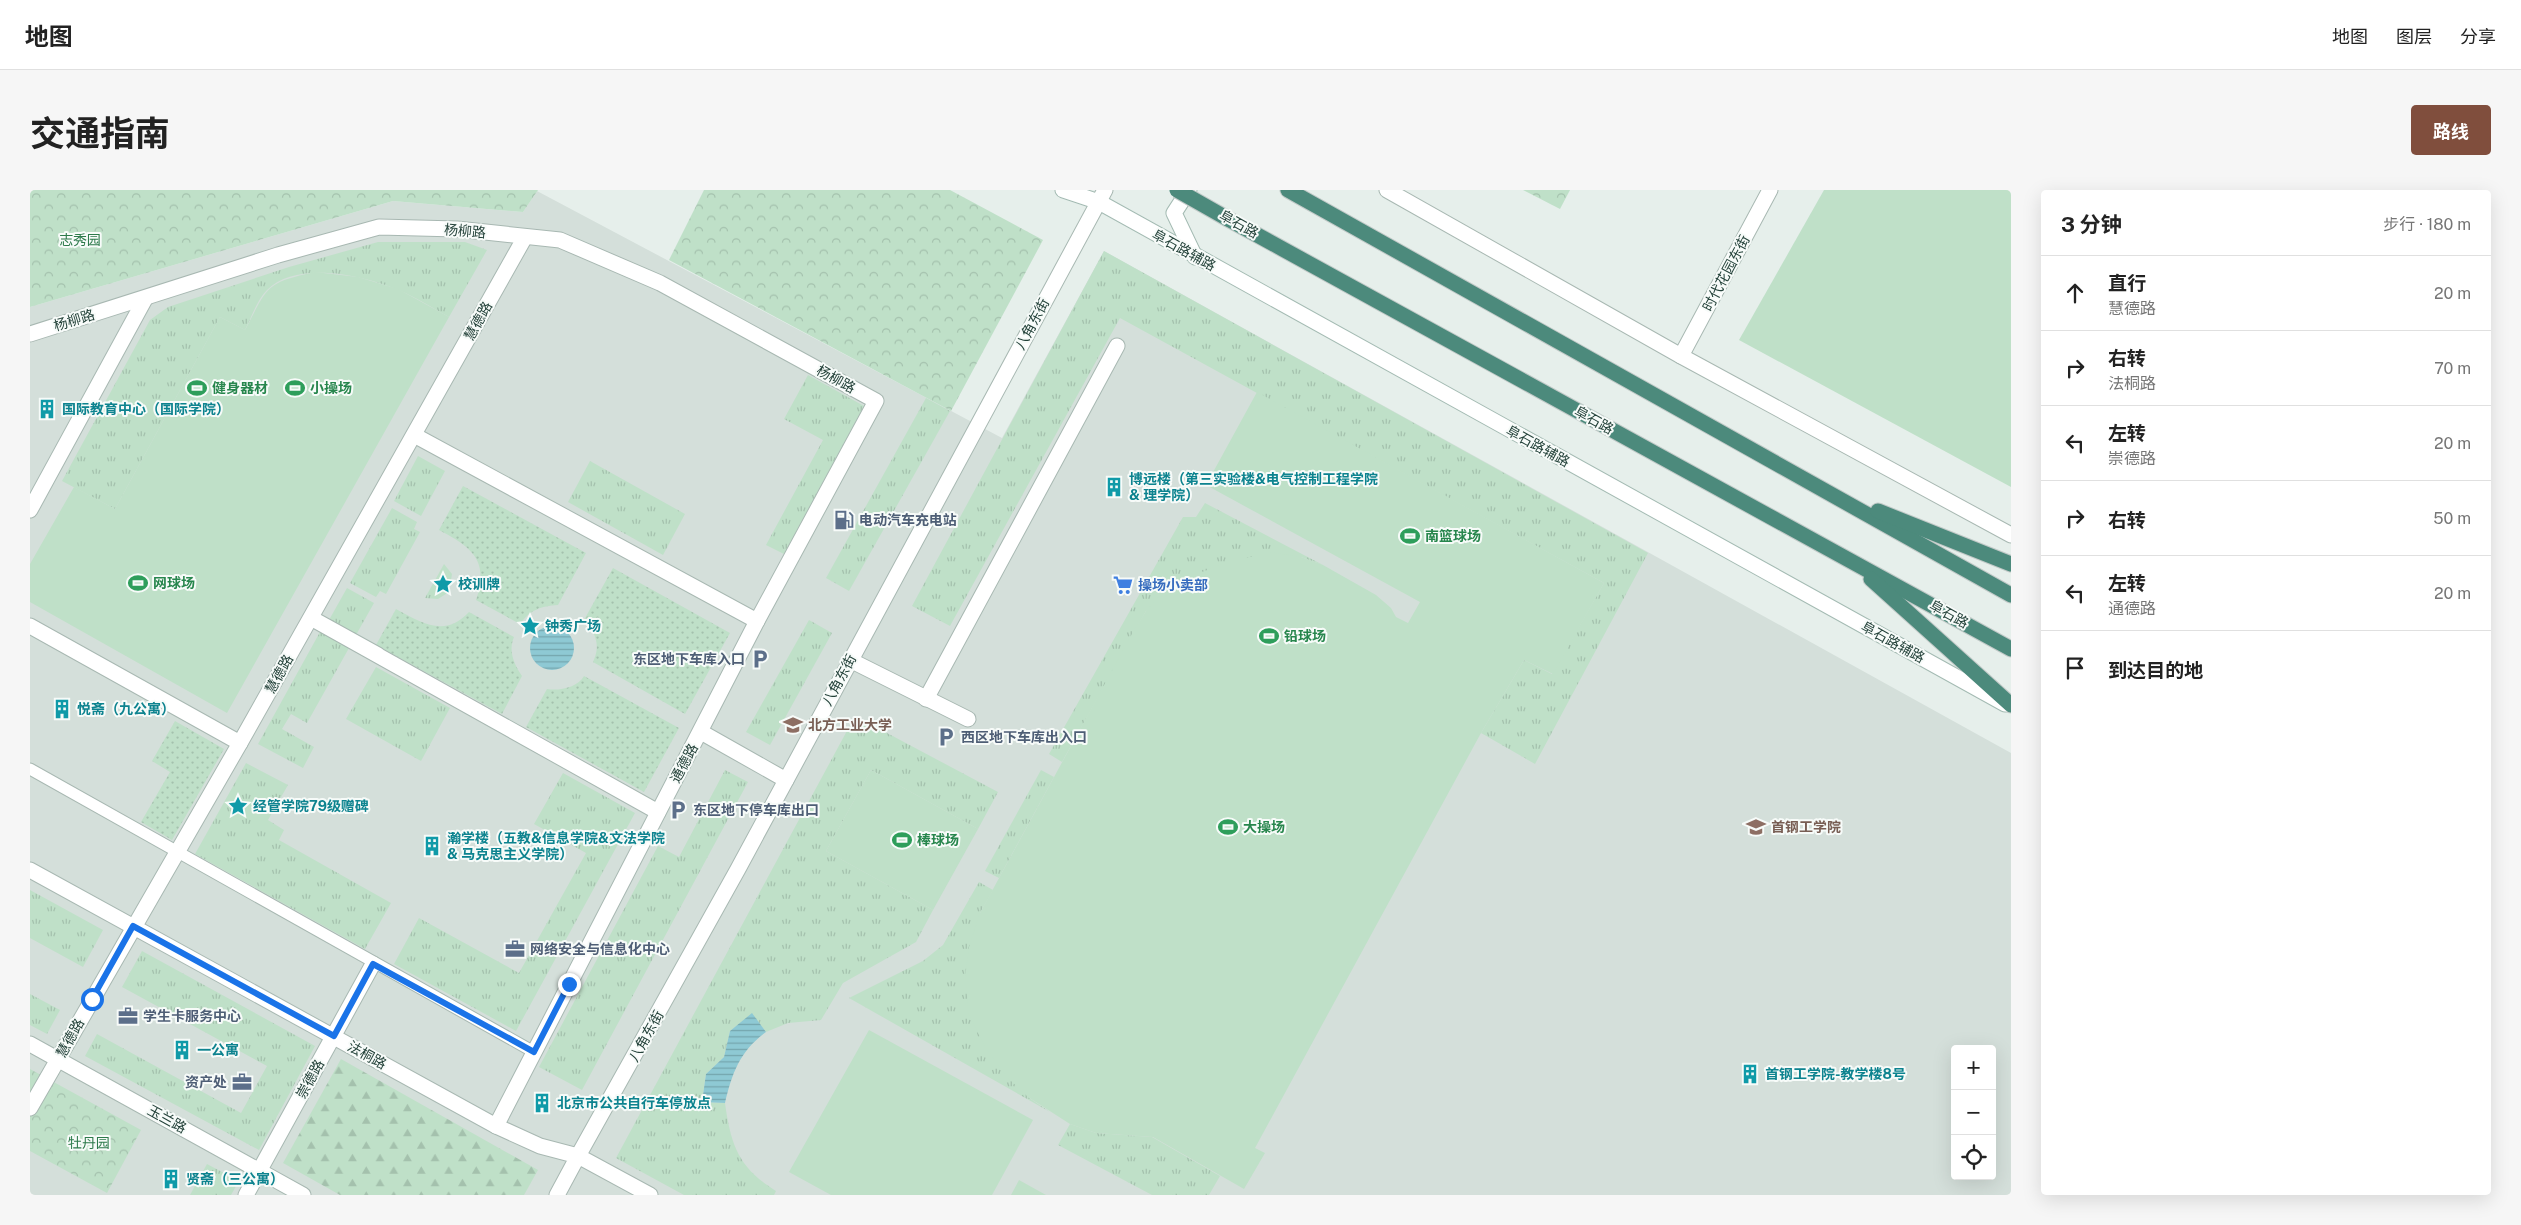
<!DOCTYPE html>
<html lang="zh">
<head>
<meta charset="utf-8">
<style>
  body { margin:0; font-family:"Public Sans","Noto Sans SC",sans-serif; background:#f6f6f6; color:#222 }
  .controls { position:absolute; right:15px; bottom:15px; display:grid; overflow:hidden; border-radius:5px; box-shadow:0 5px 20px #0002 }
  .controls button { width:45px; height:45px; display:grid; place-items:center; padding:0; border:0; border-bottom:1px solid #e0e0e0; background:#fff; color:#222; font:25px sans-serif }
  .stop { position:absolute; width:15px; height:15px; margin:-11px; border:4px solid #1a73e8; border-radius:50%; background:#fff }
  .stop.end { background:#1a73e8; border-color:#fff; box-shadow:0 1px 5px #0008 }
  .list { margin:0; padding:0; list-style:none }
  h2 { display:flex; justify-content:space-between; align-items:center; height:65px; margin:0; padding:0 20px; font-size:21px }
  h2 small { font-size:16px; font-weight:400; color:#767676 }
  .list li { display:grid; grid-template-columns:32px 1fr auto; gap:15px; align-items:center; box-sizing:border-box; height:75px; padding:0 20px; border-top:1px solid #e0e0e0 }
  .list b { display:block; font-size:19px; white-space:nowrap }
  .list p { margin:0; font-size:16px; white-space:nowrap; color:#767676 }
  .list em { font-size:16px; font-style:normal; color:#767676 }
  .icon { flex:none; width:28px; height:28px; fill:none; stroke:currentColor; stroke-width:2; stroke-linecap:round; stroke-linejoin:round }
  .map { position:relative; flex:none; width:1981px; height:1005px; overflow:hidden; border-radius:5px }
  header { display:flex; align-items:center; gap:30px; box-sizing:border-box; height:70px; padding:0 25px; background:#fff; border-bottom:1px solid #e0e0e0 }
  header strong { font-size:24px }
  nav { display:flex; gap:28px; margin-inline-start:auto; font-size:18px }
  .intro { display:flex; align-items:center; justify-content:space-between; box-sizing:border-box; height:120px; padding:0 30px }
  h1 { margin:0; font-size:35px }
  .button { padding:12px 22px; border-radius:5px; background:#804e3d; color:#fff; font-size:18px; font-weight:700 }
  main { display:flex; gap:30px; padding:0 30px }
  aside { flex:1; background:#fff; border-radius:5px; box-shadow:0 5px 20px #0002 }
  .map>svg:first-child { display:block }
  .built { fill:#d4dfda; fill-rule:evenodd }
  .grass { fill:url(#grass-tufts) }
  .forest { fill:url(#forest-firs) }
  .park { fill:url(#park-crowns) }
  .garden { fill:url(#garden-dots) }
  .pitch { fill:#bfe0c8 }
  .water { fill:url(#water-rules) }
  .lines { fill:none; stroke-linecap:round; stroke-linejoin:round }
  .service-casing { stroke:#a8b8b2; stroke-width:13 }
  .minor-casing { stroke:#a8b8b2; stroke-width:17 }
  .tertiary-casing { stroke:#a8b8b2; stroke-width:17 }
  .secondary-casing { stroke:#a4bbb3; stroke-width:17 }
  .trunk-casing { stroke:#c2cac8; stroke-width:17 }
  .service { stroke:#fff; stroke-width:11 }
  .minor { stroke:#fff; stroke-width:15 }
  .tertiary { stroke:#fff; stroke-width:15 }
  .secondary { stroke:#fff; stroke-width:15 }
  .trunk { stroke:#4c8a7c; stroke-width:15 }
  .trunk-bridge-casing { stroke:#c2cac8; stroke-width:17; stroke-linecap:butt }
  .trunk-bridge { stroke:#4c8a7c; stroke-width:15 }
  .route { stroke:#1a73e8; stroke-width:6 }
  .labels { text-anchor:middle; stroke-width:4; stroke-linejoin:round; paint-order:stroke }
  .street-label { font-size:14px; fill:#24423a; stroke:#f7fbf9 }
  .park-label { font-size:14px; fill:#2d7a4b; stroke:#f7fbf9 }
  .leisure-label { font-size:14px; font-weight:bold; fill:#27864d; stroke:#f7fbf9; text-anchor:start }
  .culture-label { font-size:14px; font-weight:bold; fill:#0d838f; stroke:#f7fbf9; text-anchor:start }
  .service-label { font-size:14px; font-weight:bold; fill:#4e5e75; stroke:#f7fbf9; text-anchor:start }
  .shop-label { font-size:14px; font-weight:bold; fill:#366cbe; stroke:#f7fbf9; text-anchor:start }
  .education-label { font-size:14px; font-weight:bold; fill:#785e54; stroke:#f7fbf9; text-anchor:start }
</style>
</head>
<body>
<header>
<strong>地图</strong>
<nav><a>地图</a><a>图层</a><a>分享</a></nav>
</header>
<div class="intro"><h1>交通指南</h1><a class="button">路线</a></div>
<main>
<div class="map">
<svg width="1981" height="1005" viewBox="0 0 1981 1005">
  <defs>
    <pattern id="grass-tufts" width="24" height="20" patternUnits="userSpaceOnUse" patternTransform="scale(1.25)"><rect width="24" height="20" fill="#bfe0c8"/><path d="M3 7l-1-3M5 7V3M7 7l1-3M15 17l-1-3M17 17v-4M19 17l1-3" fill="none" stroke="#a4c1ad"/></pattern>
    <pattern id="forest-firs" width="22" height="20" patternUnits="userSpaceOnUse" patternTransform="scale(1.25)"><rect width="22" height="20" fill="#bfe0c8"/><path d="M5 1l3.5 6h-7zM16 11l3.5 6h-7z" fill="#a4c1ad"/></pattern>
    <pattern id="park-crowns" width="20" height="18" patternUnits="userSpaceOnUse" patternTransform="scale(1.25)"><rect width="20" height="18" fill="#bfe0c8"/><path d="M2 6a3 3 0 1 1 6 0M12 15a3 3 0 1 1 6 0" fill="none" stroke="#a4c1ad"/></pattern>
    <pattern id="garden-dots" width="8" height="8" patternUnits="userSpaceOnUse" patternTransform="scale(1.25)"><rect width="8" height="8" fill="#bfe0c8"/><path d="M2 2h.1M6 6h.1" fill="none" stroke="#a4c1ad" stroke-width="1.8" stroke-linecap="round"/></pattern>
    <pattern id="water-rules" width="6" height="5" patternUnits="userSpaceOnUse" patternTransform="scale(1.25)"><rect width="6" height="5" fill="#8ec9d4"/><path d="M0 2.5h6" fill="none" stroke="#74a5ad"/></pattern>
  </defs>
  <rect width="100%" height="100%" fill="#e6efeb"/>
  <path class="built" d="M507,1L972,248L1074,61L1981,563V1005H0V117L363,11L493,22ZM1925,859H1962V986H1925Z"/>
  <g class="grass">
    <path d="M348,52H435L457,60L419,127C402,118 386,107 368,100C334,85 266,70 237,100C227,110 221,128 215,140L190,127L85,319L32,291L120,130L138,117L259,77Z"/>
    <polygon points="1074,61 1618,363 1505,574 1451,543 1494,470 1522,484 1574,393 1090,128 920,436 882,416"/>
    <polygon points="778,185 834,216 754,364 736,355 793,250 754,229"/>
    <polygon points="896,208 920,221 819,401 796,388"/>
    <polygon points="388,266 415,281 391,326 364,311"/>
    <polygon points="560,271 655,324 633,365 538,312"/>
    <polygon points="1175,313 1293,375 1271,367 1116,421 1032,572 1019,564 1153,327 1166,327"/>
    <polygon points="362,318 387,332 384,339 390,342 356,404 350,401 346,407 320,393"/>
    <polygon points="414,374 422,384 419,402 408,409 395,408"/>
    <polygon points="317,398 344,413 326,445 299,430"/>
    <polygon points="779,430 802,443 740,555 716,542"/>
    <polygon points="290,442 319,458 277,533 261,524 252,539 284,557 273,578 228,554"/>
    <polygon points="346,477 420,518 391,571 316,529"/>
    <path d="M825,526L968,602L948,639L841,580L796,661L903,720L886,752L813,793L791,830L758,833L736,842L722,824L700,841L694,867L676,884L672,912L695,913C701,956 709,978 746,1001L744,1005H654L586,968Z"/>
    <polygon points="216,573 258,595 238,630 254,640 249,650 361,713 335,759 165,664"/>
    <polygon points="695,580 718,592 552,900 509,877 628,656 649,667"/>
    <polygon points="1011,580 1024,587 969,688 955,681"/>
    <polygon points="533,583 605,623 486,841 364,774 389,728 489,783 556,663 504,634"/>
    <polygon points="949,692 963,700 950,723 998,907 1020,922 819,808 893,771 913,755"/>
    <polygon points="0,700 73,740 53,777 0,748"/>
    <polygon points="112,761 285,856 229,960 55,866 67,844 211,923 237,876 92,797"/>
    <polygon points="0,804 30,820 17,844 0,835"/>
    <polygon points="1040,934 1066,943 1122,947 1190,986 1179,1005 1122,1005 1028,955"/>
    <polygon points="177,974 209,991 201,1005 160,1005"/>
  </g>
  <polygon class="forest" points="311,869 508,980 494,1005 310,1005 253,973"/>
  <g class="park">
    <polygon points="0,0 508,0 493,22 363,11 0,117"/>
    <polygon points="674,0 920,0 1013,50 921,221 639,70"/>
    <polygon points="1493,0 1540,0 1530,19"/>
    <polygon points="0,879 111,940 77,1003 0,961"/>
  </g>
  <g class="garden">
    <path d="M433,296L556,363L528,415C511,416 500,420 490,434L446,410C460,370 441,357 409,340Z"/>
    <path d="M583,378L700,443L655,524L563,472C571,456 566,443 554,430Z"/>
    <path d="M366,419C392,433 415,448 439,422L484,447C478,461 484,474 492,486L472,524L346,455Z"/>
    <path d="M554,486L649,538L614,602L496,537L517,499C529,501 547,498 554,486Z"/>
    <polygon points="145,531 194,559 142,650 111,632 140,582 122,571"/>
  </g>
  <g class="pitch">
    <polygon points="1794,0 1981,0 1981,297 1709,150"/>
    <path d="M285,82L328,87L368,99L419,127L197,523L0,412V374L44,297L85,319L190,127L215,140C238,97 234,93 285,82Z"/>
    <polygon points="1227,202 1574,393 1523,484 1494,470 1451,543 1225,958 1235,963 1214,999 1123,947 1066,943 1040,934 998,907 977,887 955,857 939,825 935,788 939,757 950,723 1103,442 1116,421 1140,394 1196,373 1240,362 1271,367 1293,375 1346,405 1361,418 1366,427 1378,433 1390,412 1176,295"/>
    <polygon points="841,580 948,639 903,720 796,661"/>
    <polygon points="839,840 1003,930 962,1005 801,1005 759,982"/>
    <polygon points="989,990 1016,1005 981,1005"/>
  </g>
  <g class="water">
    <circle cx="522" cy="458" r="22"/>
    <path d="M722,823L736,842C710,861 702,883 695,913L672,912L676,884L694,867L700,841Z"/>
  </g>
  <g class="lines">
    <defs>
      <polyline id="service" points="0,579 504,862"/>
      <g id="minor">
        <polyline points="0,144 248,65 349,37 427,39 530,50 630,93 846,211 727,431 466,936"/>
        <polyline points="384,245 727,431"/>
        <polyline points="0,320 115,109"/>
        <polyline points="0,436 210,553"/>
        <polyline points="348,465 281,428 628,622"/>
        <polyline points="820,470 938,529"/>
        <polyline points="896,509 1087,156"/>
        <polyline points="671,542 756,590"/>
        <polyline points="0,680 466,936 510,956 548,966 527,1005"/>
        <polyline points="0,854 273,1005"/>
        <polyline points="0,918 210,553 495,47"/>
        <polyline points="216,1005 343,774"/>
      </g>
      <g id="tertiary">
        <polyline points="1357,0 1651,166 1981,345"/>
        <polyline points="1651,166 1740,0"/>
        <polyline points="620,1005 548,966 708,679 1075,0"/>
      </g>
      <g id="secondary">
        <polyline points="1033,0 1069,12 1975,514"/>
        <polyline points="1159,0 1144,23 1165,67"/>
      </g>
      <g id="trunk">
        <polyline points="1258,0 1981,405"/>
        <polyline points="1198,29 1981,459"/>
        <polyline points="1848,321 1981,374"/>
        <polyline points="1841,389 1981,515"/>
      </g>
    </defs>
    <use href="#service" class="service-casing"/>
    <use href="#minor" class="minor-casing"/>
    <use href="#tertiary" class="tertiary-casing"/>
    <use href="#secondary" class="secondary-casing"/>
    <use href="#trunk" class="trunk-casing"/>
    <use href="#service" class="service"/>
    <use href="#minor" class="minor"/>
    <use href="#tertiary" class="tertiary"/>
    <use href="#secondary" class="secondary"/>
    <use href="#trunk" class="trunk"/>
    <defs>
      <polyline id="trunk-bridge" points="1147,0 1198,29"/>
    </defs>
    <use href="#trunk-bridge" class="trunk-bridge-casing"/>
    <use href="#trunk-bridge" class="trunk-bridge"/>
  </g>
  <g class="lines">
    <polyline class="route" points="62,809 103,736 304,846 343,774 504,862 539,794"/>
  </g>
  <defs>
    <symbol id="stadium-bare" viewBox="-9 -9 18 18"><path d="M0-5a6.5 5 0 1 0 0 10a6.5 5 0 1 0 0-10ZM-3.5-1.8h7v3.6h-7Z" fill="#2e9e5b" stroke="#f7fbf9" stroke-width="2.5" paint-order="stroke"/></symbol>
    <symbol id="building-bare" viewBox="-9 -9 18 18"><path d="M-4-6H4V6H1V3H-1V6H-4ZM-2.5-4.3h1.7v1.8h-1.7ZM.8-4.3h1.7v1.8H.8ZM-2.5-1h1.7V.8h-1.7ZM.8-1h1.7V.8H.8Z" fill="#0f9aa8" stroke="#f7fbf9" stroke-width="2.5" paint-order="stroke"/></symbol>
    <symbol id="fuel-bare" viewBox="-9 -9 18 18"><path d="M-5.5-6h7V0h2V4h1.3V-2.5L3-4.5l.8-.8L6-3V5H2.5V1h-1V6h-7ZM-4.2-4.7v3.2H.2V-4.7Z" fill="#5c6f8a" stroke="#f7fbf9" stroke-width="2.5" paint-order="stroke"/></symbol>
    <symbol id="sight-bare" viewBox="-9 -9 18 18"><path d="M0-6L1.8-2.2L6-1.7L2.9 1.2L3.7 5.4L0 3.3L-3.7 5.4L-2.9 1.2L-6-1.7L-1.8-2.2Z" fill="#0f9aa8" stroke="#f7fbf9" stroke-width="2.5" paint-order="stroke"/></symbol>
    <symbol id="supermarket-bare" viewBox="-9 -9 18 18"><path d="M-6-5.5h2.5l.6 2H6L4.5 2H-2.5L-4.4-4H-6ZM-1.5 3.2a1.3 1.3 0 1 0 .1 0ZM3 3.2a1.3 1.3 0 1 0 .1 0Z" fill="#3f7fe0" stroke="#f7fbf9" stroke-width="2.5" paint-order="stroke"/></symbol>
    <symbol id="parking-bare" viewBox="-9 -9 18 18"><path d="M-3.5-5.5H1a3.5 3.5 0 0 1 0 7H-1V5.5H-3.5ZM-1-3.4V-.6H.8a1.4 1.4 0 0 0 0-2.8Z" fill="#5c6f8a" stroke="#f7fbf9" stroke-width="2.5" paint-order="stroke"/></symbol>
    <symbol id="university-bare" viewBox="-9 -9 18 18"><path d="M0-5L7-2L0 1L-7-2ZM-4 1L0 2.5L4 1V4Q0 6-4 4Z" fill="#8d6e63" stroke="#f7fbf9" stroke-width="2.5" paint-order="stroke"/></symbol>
    <symbol id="office-bare" viewBox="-9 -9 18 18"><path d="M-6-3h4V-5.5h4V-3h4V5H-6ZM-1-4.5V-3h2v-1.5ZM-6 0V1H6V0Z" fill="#5c6f8a" stroke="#f7fbf9" stroke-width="2.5" paint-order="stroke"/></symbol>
  </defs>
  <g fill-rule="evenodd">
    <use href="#stadium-bare" x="153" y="184" width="28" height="28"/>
    <use href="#stadium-bare" x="251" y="184" width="28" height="28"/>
    <use href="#building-bare" x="3" y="205" width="28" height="28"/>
    <use href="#building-bare" x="1070" y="283" width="28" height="28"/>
    <use href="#fuel-bare" x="800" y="316" width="28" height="28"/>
    <use href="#stadium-bare" x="1366" y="332" width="28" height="28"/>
    <use href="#stadium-bare" x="94" y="379" width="28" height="28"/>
    <use href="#sight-bare" x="399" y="380" width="28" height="28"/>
    <use href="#supermarket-bare" x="1079" y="381" width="28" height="28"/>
    <use href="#sight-bare" x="486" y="422" width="28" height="28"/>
    <use href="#stadium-bare" x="1225" y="432" width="28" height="28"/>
    <use href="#parking-bare" x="716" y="455" width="28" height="28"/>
    <use href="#building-bare" x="18" y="505" width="28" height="28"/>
    <use href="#university-bare" x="749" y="521" width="28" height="28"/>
    <use href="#parking-bare" x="902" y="533" width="28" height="28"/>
    <use href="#sight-bare" x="194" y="602" width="28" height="28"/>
    <use href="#parking-bare" x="634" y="606" width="28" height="28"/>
    <use href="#stadium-bare" x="1184" y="623" width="28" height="28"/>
    <use href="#university-bare" x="1712" y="623" width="28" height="28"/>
    <use href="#stadium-bare" x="858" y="636" width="28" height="28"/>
    <use href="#building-bare" x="388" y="642" width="28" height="28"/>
    <use href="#office-bare" x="471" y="745" width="28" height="28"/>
    <use href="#office-bare" x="84" y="812" width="28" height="28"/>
    <use href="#building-bare" x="138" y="846" width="28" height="28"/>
    <use href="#building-bare" x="1706" y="870" width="28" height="28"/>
    <use href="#office-bare" x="198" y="878" width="28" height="28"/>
    <use href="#building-bare" x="498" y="899" width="28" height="28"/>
    <use href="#building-bare" x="127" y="975" width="28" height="28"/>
  </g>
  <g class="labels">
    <g class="street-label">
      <text transform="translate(1209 34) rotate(29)" y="5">阜石路</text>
      <text transform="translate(435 41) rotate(5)" y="5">杨柳路</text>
      <text transform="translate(1154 60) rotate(29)" y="5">阜石路辅路</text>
      <text transform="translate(1696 83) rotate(-62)" y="5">时代花园东街</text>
      <text transform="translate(44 130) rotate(-17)" y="5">杨柳路</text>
      <text transform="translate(448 131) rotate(-61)" y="5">慧德路</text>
      <text transform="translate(1002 134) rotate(-62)" y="5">八角东街</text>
      <text transform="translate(806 189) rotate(29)" y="5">杨柳路</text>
      <text transform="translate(1564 230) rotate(29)" y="5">阜石路</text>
      <text transform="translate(1508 256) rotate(29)" y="5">阜石路辅路</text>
      <text transform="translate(1919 424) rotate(29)" y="5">阜石路</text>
      <text transform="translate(1863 452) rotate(29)" y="5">阜石路辅路</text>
      <text transform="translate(249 484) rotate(-61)" y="5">慧德路</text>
      <text transform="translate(809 490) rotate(-62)" y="5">八角东街</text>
      <text transform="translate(654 573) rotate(-62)" y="5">通德路</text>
      <text transform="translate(616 846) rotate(-61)" y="5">八角东街</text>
      <text transform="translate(40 848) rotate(-61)" y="5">慧德路</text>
      <text transform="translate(337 865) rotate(29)" y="5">法桐路</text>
      <text transform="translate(280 889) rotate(-61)" y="5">崇德路</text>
      <text transform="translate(137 929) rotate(29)" y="5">玉兰路</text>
    </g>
    <g class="park-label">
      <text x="50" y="55">志秀园</text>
      <text x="59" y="958">牡丹园</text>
    </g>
    <g class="leisure-label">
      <text x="182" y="203">健身器材</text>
      <text x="280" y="203">小操场</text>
      <text x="1395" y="351">南篮球场</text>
      <text x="123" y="398">网球场</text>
      <text x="1254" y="451">铅球场</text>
      <text x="1213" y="642">大操场</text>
      <text x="887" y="655">棒球场</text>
    </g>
    <g class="culture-label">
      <text x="32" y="224">国际教育中心（国际学院）</text>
      <text x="1099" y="294">博远楼（第三实验楼&amp;电气控制工程学院<tspan x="1099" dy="16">&amp; 理学院）</tspan></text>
      <text x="428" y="399">校训牌</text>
      <text x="515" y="441">钟秀广场</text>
      <text x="47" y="524">悦斋（九公寓）</text>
      <text x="223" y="621">经管学院79级赠碑</text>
      <text x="417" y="653">瀚学楼（五教&amp;信息学院&amp;文法学院<tspan x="417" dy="16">&amp; 马克思主义学院）</tspan></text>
      <text x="167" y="865">一公寓</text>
      <text x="1735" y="889">首钢工学院-教学楼8号</text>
      <text x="527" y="918">北京市公共自行车停放点</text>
      <text x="156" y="994">贤斋（三公寓）</text>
    </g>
    <g class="service-label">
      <text x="829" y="335">电动汽车充电站</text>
      <text x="715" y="474" text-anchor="end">东区地下车库入口</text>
      <text x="931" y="552">西区地下车库出入口</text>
      <text x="663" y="625">东区地下停车库出口</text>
      <text x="500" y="764">网络安全与信息化中心</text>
      <text x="113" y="831">学生卡服务中心</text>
      <text x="197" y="897" text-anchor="end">资产处</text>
    </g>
    <g class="shop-label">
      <text x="1108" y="400">操场小卖部</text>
    </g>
    <g class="education-label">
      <text x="778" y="540">北方工业大学</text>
      <text x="1741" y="642">首钢工学院</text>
    </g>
  </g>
</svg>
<div class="controls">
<button>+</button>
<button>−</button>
<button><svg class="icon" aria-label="locate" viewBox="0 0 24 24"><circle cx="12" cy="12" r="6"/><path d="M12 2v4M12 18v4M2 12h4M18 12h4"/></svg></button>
</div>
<div class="stop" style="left:62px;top:809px"></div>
<div class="stop end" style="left:539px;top:794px"></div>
</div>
<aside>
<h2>3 分钟<small>步行 · 180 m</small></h2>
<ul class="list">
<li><svg class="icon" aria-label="ahead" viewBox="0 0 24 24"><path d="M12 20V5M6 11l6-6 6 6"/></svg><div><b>直行</b><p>慧德路</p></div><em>20 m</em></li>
<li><svg class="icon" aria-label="right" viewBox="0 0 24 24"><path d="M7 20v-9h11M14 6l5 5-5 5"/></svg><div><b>右转</b><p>法桐路</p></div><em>70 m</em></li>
<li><svg class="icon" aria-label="left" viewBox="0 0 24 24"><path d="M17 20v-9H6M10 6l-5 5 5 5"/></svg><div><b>左转</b><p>崇德路</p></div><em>20 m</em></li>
<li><svg class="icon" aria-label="right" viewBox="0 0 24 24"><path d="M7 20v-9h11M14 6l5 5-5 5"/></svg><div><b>右转</b></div><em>50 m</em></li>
<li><svg class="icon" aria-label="left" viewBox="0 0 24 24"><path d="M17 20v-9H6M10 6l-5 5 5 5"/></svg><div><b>左转</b><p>通德路</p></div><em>20 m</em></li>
<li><svg class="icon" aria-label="arrive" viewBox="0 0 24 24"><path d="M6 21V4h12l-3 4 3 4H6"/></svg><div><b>到达目的地</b></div></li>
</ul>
</aside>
</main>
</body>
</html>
